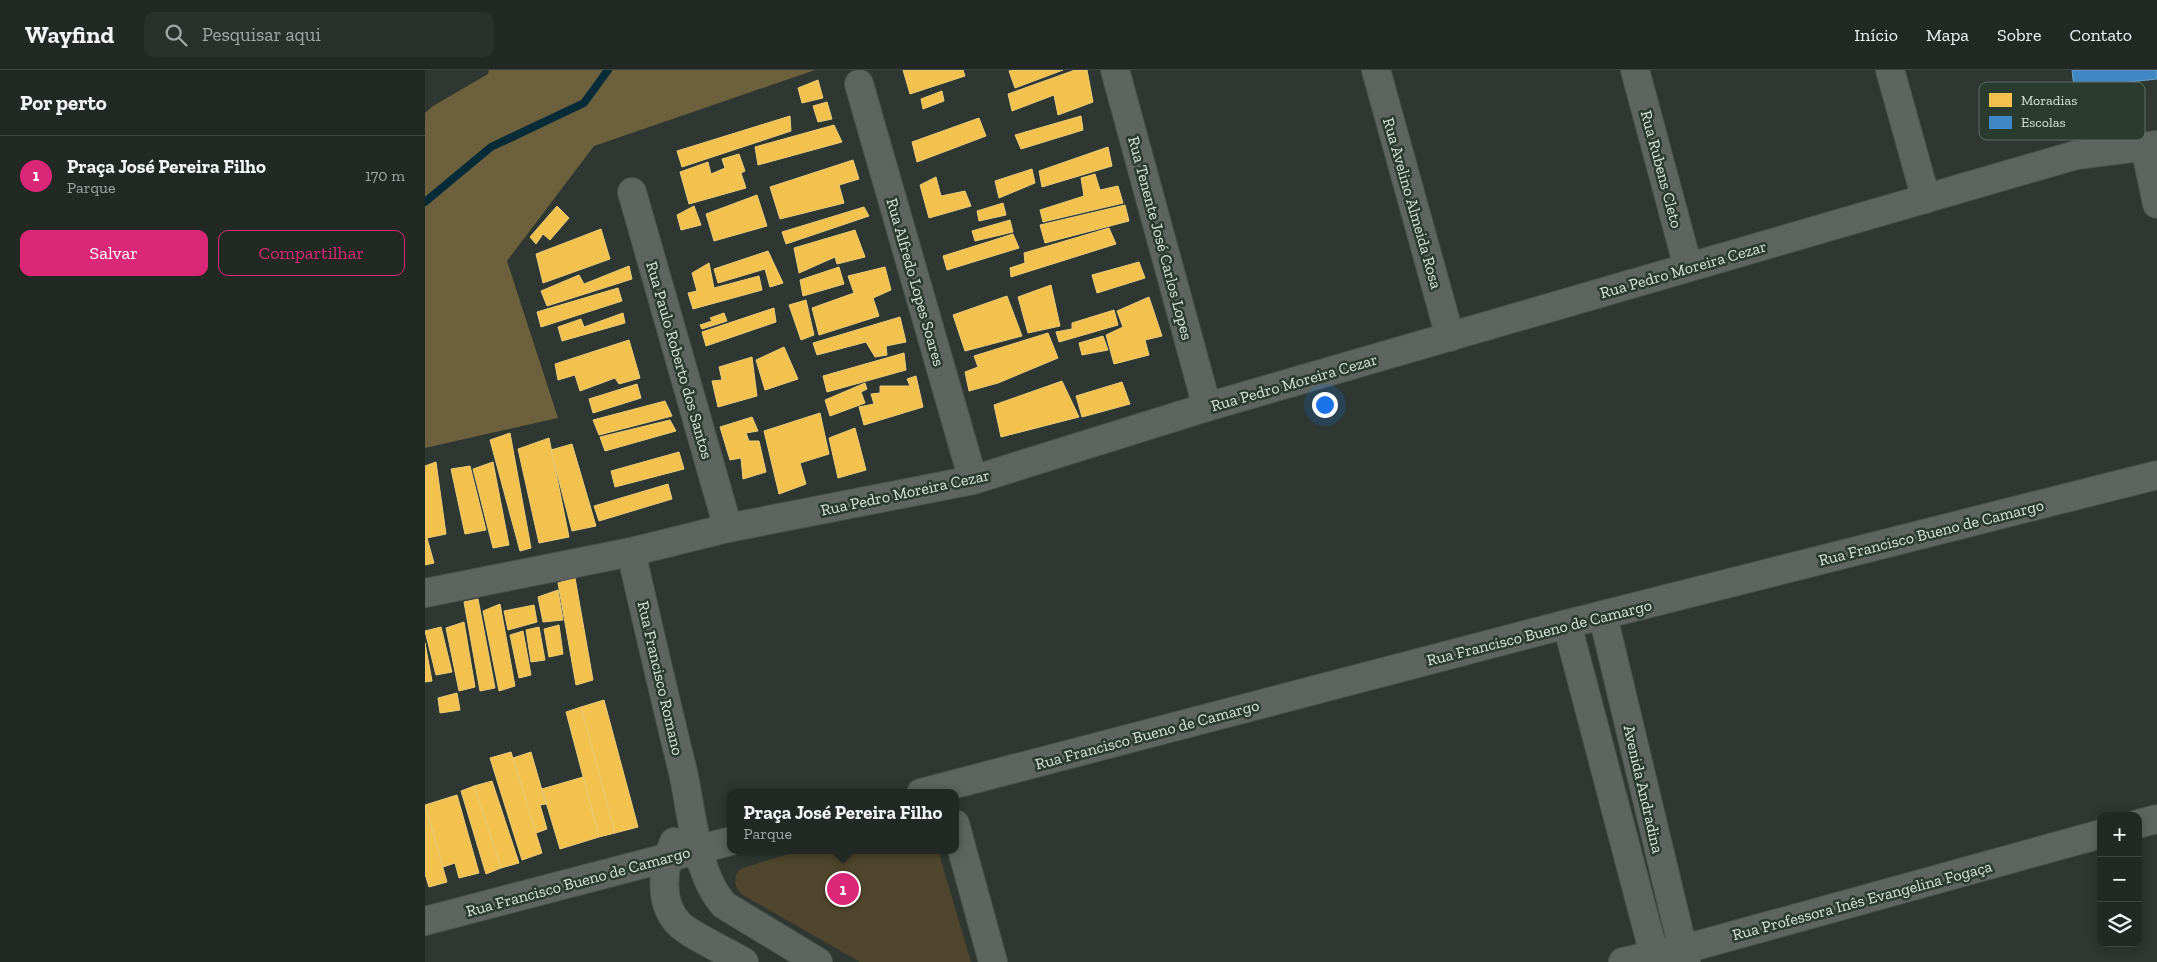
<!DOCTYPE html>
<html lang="pt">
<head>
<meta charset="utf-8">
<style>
  body { margin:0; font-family:"Zilla Slab",serif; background:#2a312d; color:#f1f3f6 }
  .controls { position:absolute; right:15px; bottom:15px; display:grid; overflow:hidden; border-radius:10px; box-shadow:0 2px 12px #0003 }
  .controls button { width:45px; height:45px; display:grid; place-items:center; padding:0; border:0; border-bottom:1px solid #3f4542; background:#222925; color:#f1f3f6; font:25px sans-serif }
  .you { position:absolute; left:899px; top:334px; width:18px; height:18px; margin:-12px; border:4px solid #fff; border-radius:50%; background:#1a73e8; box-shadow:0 0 0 8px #1a73e833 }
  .badge { display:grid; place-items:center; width:32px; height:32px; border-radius:50%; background:#db2777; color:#fff; font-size:16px; font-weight:700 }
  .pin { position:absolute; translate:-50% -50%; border:2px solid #fff; box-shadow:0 1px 5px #0006 }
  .popup { position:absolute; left:302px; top:719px; width:232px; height:65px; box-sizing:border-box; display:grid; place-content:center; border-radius:10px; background:#222925; filter:drop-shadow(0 1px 4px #0005); font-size:16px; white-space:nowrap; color:#a2a6a7 }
  .popup b { font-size:19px; color:#f1f3f6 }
  .popup::after { content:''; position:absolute; left:50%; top:100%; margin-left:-10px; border:10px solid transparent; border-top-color:#222925 }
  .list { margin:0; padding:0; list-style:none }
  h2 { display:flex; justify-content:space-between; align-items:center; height:65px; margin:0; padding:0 20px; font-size:21px }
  h2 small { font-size:16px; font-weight:400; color:#a2a6a7 }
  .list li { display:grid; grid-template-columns:32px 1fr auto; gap:15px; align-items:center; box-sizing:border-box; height:80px; padding:0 20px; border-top:1px solid #3f4542 }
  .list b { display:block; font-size:19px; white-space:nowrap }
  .list p { margin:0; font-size:16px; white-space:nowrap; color:#a2a6a7 }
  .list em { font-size:16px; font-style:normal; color:#a2a6a7 }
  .actions { display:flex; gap:10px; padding:15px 20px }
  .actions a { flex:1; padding:11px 0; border:1px solid #db2777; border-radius:10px; text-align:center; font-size:18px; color:#db2777 }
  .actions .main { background:#db2777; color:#fff }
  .icon { flex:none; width:28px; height:28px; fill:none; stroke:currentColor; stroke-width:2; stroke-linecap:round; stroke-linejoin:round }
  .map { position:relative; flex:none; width:1732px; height:892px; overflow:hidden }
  header { display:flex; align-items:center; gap:30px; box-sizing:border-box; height:70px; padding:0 25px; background:#222925; border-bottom:1px solid #3f4542 }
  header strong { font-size:24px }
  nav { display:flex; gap:28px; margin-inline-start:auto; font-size:18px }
  .search { width:350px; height:45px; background:#2a312d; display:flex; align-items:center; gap:12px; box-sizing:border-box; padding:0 18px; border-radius:10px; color:#a2a6a7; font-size:19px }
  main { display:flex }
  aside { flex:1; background:#222925 }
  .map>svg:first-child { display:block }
  .green { fill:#4f462d }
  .forest { fill:#6d603d }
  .homes { fill:#f2c14e; stroke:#ebcc79 }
  .schools { fill:#3f88c5; stroke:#6ea4cc }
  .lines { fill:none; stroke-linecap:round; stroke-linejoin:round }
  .stream { stroke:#082c37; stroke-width:8 }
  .minor-casing { stroke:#4a524d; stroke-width:30 }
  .minor { stroke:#5e6561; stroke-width:28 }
  .labels { text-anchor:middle; stroke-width:5; stroke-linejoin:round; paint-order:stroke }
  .street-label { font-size:16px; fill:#dae5de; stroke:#2a3b30 }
  .key { fill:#2a3b30; stroke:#5f6e64; stroke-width:1 }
  .key-label { font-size:14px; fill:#dae5de }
</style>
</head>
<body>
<header>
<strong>Wayfind</strong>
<div class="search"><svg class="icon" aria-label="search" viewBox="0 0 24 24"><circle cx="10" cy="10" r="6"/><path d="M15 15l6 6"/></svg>Pesquisar aqui</div>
<nav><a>Início</a><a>Mapa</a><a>Sobre</a><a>Contato</a></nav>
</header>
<main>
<aside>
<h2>Por perto<small></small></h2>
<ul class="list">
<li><span class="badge">1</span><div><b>Praça José Pereira Filho</b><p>Parque</p></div><em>170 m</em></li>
</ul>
<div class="actions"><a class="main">Salvar</a><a>Compartilhar</a></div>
</aside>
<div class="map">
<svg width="1732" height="892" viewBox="0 0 1732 892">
  <rect width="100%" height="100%" fill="#2e3731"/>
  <path class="green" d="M376,780H513L546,892H435L316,824C309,814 308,809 315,799Z"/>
  <polygon class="forest" points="64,0 390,0 169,76 82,191 133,348 0,378 0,43 8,36 63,4"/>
  <g class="homes">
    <polygon points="478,0 538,0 540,6 485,24"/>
    <polygon points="588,0 638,0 590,18 584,1"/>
    <polygon points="650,0 662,0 668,32 633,45 629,25 587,41 583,24"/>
    <polygon points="393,10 398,28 377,33 373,18"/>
    <polygon points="517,21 519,31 498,39 496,29"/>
    <polygon points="402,32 407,49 393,52 388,36"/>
    <polygon points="365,46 366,61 257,97 252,81"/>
    <polygon points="656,46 658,60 596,79 590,65"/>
    <polygon points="554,48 561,66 492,92 487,72"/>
    <polygon points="409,55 417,72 333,95 330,77"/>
    <polygon points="683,77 687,96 617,117 614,101"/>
    <polygon points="314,84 320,101 316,103 321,118 264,134 255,102 283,92 286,104 300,98 297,89"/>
    <polygon points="428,90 434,109 414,115 419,133 355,149 345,117"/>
    <polygon points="607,99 610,113 574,128 570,111"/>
    <polygon points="670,104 675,120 693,116 698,133 618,152 615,140 659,126 656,108"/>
    <polygon points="511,107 516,126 540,121 546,136 504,148 495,115"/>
    <polygon points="332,125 342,156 289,171 281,144"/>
    <polygon points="578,133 581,145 554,151 552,141"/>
    <polygon points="700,135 704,151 620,173 615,155"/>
    <polygon points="132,136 144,148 125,170 118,164 111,174 105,167"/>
    <polygon points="269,136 276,155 256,160 252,145"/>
    <polygon points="439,137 444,146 361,174 357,162"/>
    <polygon points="585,150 588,162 550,171 547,161"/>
    <polygon points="684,158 691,174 586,207 585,198 600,193 599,183"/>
    <polygon points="176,159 185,189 118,213 111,184"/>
    <polygon points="430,160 440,187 412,194 410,187 374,203 369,178"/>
    <polygon points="588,164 594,178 522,200 518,186"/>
    <polygon points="343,181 358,213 345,217 340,199 293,213 289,199"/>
    <polygon points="714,192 720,208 672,223 667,205"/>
    <polygon points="284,193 289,218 334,206 337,220 268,239 263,223 272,221 267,203"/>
    <polygon points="204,196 207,209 122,236 116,221 154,205 159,214"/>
    <polygon points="414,197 419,214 378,226 375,210"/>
    <polygon points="460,197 466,220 448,228 454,246 394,265 387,238 429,223 423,206"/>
    <polygon points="626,215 635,256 603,263 593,227"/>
    <polygon points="193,218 197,231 116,257 112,242"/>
    <polygon points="582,226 597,266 540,281 528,245"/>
    <polygon points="724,227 737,266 720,270 724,285 689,294 681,265 698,257 692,241"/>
    <polygon points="381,230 389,265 376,270 364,235"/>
    <polygon points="349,238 351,252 281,276 277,262"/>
    <polygon points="689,240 693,255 634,272 631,262 647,259 647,253"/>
    <polygon points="198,243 200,253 137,271 133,257 156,249 159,257"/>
    <polygon points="299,243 302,251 277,259 275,255 287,251 285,248"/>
    <polygon points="475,247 481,272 461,276 462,285 450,287 441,272 392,285 388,273"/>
    <polygon points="623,263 633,288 573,313 544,321 540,302 553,297 549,286"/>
    <polygon points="678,266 683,280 657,285 654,273"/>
    <polygon points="204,270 215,308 194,314 190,308 155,321 150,305 133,310 130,294"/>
    <polygon points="359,277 373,309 340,320 331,290"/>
    <polygon points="479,283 481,300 402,322 398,306"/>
    <polygon points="327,287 332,326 293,337 287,311 297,310 294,297"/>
    <polygon points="491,306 498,337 439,355 434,337 449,334 446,324 455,323 455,316 485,316 482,309"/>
    <polygon points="637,311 654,347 576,367 569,335"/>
    <polygon points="697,312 705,334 657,347 651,326"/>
    <polygon points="440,313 442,319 436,322 440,333 405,346 400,330"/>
    <polygon points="212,314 216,328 168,343 164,329"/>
    <polygon points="240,331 247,346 174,365 168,350"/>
    <polygon points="395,343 404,384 375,393 381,414 354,424 339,361"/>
    <polygon points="327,347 333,361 321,363 324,371 334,371 341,402 318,409 316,388 305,390 295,357"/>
    <polygon points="245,350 251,361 180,381 175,367"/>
    <polygon points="430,358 441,400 413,408 404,368"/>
    <polygon points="85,363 106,478 95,481 65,370"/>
    <polygon points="124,368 144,467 114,473 93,379"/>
    <polygon points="147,374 171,456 147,461 126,380"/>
    <polygon points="254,382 259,399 190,417 186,401"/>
    <polygon points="11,392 21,464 2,468 9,493 0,495 0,396"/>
    <polygon points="68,392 84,475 68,478 48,399"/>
    <polygon points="45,396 61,460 40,464 26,399"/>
    <polygon points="243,414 247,429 174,451 169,436"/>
    <polygon points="150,508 168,610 151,615 133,513"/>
    <polygon points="133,520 138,550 118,552 113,527"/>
    <polygon points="53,529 70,618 55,621 39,532"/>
    <polygon points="75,534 90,616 74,621 58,541"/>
    <polygon points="109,535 112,552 83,560 79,541"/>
    <polygon points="39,552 50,617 34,621 21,558"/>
    <polygon points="134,555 138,584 124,587 119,559"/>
    <polygon points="16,557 27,602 11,605 0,561"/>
    <polygon points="114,557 120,590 106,592 101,560"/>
    <polygon points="98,561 106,605 94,608 85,565"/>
    <polygon points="0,573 7,611 0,612"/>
    <polygon points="32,623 35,640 15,643 13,628"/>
    <polygon points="179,630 213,757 190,763 156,637"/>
    <polygon points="156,637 190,763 174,767 141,642"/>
    <polygon points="86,682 117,783 97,790 65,688"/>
    <polygon points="106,682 121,734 115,735 122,759 111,763 88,688"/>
    <polygon points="158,707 174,767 135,779 117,719"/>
    <polygon points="67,711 94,793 76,798 49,716"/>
    <polygon points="49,716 76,798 61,804 36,721"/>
    <polygon points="32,725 54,803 34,808 30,793 18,797 0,735"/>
    <polygon points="0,735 22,812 4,817 0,804"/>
  </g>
  <polygon class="schools" points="1647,0 1732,0 1732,9 1649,18"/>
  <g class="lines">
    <polyline class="stream" points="0,132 66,77 159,33 183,0"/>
    <defs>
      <g id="minor">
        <polyline points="690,0 782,337"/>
        <polyline points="951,0 1025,267"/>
        <polyline points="1210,0 1263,197"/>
        <polyline points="1465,0 1501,129"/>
        <polyline points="434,14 548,410"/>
        <polyline points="1720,76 1732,134"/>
        <polyline points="207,122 303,458"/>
        <path d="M206,482C223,556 240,629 258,702C267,743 271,804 299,835L393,892"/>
        <polyline points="0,523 206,482 303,458 548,410 782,337 1651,85 1732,75"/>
        <polyline points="1178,546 1261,892"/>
        <polyline points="1142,554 1231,892"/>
        <polyline points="496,723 1142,554 1732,405"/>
        <polyline points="530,754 568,892"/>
        <polyline points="1713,754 1732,749"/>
        <path d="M249,772C238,796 233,831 253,853C263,864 304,883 319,892"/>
        <polyline points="0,851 306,771"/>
        <polyline points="1198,892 1274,875 1676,764"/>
      </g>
    </defs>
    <use href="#minor" class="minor-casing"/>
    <use href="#minor" class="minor"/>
  </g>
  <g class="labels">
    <g class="street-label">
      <text transform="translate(1237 99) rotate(75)" y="6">Rua Rubens Cleto</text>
      <text transform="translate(988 133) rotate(74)" y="6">Rua Avelino Almeida Rosa</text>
      <text transform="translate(736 168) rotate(75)" y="6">Rua Tenente José Carlos Lopes</text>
      <text transform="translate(1258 199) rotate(-16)" y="6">Rua Pedro Moreira Cezar</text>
      <text transform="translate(491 212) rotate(74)" y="6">Rua Alfredo Lopes Soares</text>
      <text transform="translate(255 290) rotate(74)" y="6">Rua Paulo Roberto dos Santos</text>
      <text transform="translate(869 312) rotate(-16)" y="6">Rua Pedro Moreira Cezar</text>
      <text transform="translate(480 422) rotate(-12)" y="6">Rua Pedro Moreira Cezar</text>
      <text transform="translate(1506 462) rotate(-14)" y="6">Rua Francisco Bueno de Camargo</text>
      <text transform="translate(1114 562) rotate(-14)" y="6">Rua Francisco Bueno de Camargo</text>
      <text transform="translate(236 608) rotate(77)" y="6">Rua Francisco Romano</text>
      <text transform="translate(722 664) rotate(-15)" y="6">Rua Francisco Bueno de Camargo</text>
      <text transform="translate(1219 719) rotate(77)" y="6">Avenida Andradina</text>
      <text transform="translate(153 811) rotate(-15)" y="6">Rua Francisco Bueno de Camargo</text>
      <text transform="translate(1437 830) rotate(-15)" y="6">Rua Professora Inês Evangelina Fogaça</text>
    </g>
  </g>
  <rect x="1554" y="12" width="166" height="58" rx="8" class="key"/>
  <rect x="1564" y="23" width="23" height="14" fill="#f2c14e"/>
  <rect x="1564" y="46" width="23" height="13" fill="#3f88c5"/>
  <g class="key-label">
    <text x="1596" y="35">Moradias</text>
    <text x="1596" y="57">Escolas</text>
  </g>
</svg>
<div class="controls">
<button>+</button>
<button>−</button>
<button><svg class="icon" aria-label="layers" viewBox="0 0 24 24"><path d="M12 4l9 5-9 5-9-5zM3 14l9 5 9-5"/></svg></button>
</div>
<div class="you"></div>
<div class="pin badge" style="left:418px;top:819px">1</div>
<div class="popup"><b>Praça José Pereira Filho</b>Parque</div>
</div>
</main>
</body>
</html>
